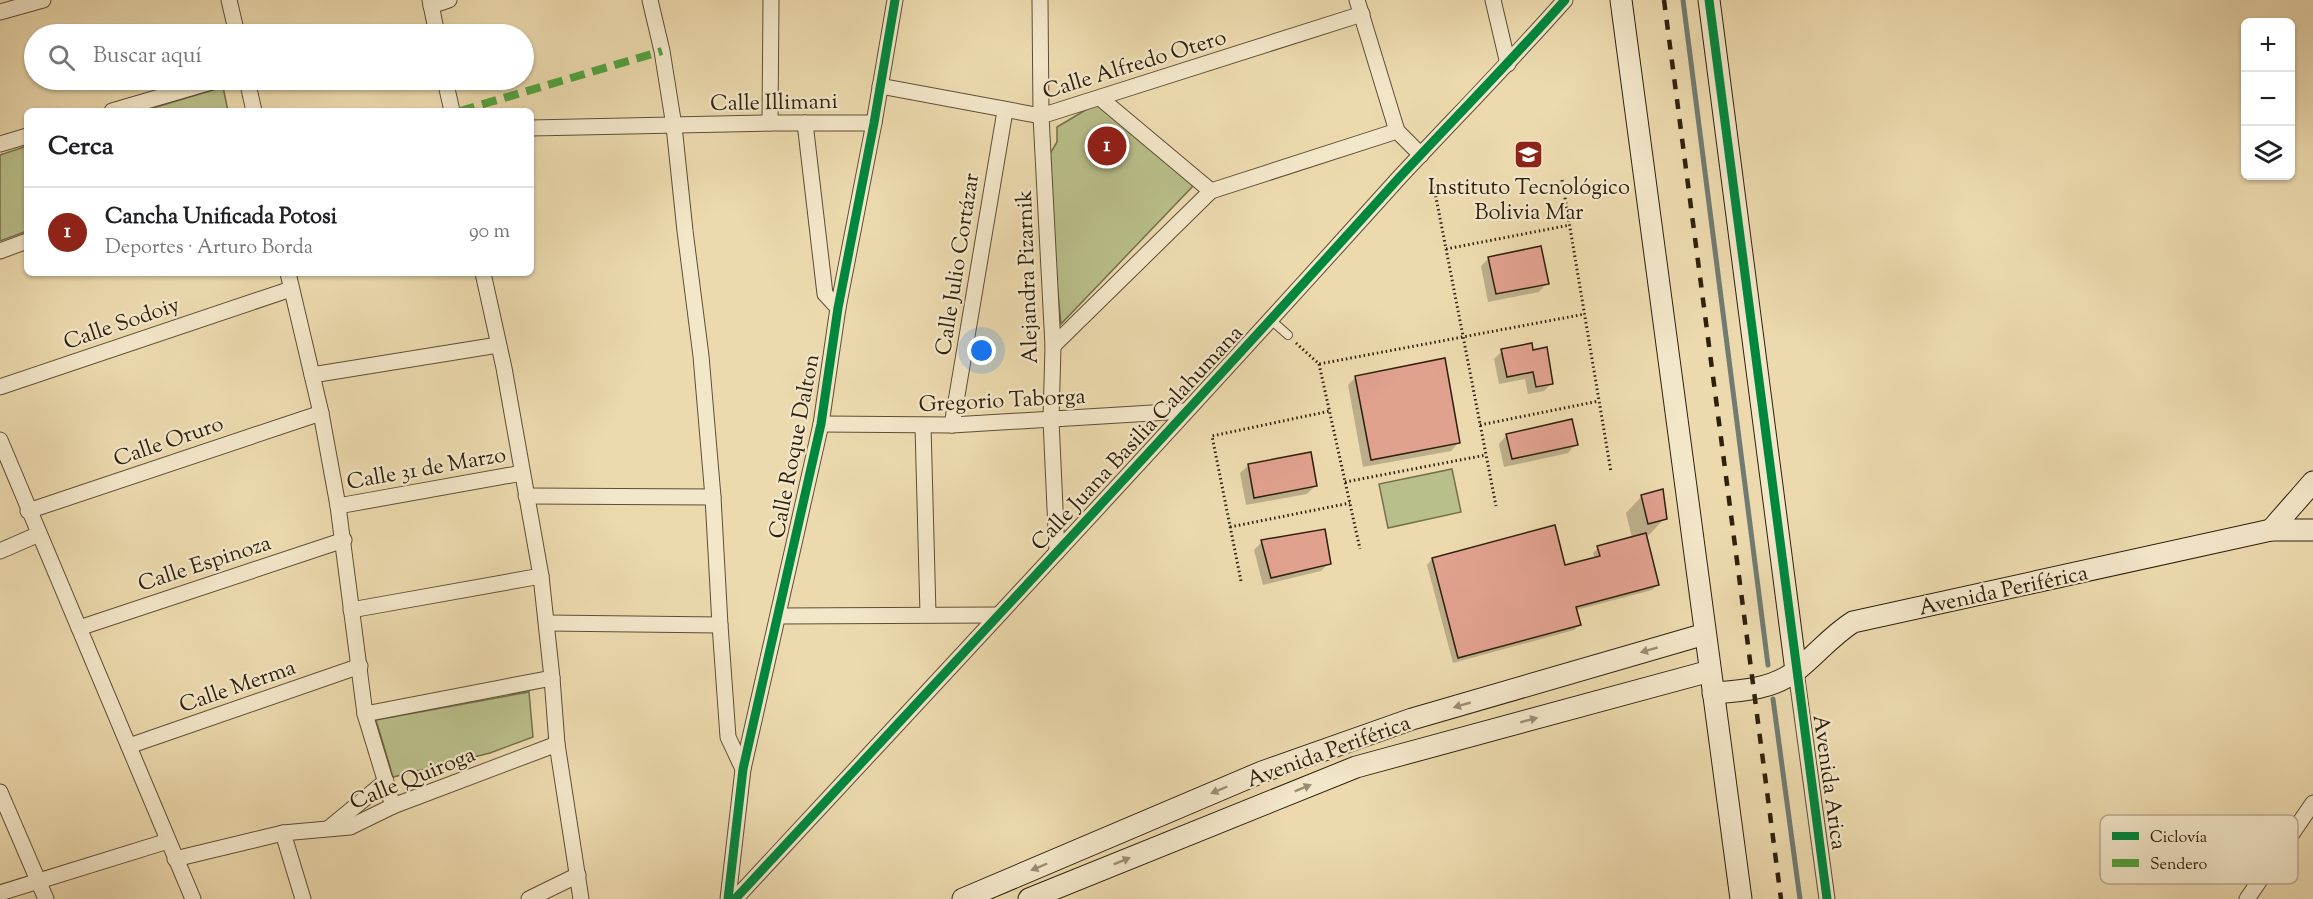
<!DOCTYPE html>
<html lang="es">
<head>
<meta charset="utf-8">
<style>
  body { margin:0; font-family:"Sorts Mill Goudy",serif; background:#f2f2f2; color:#202124 }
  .controls { position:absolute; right:18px; top:18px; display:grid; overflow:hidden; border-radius:9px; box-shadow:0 2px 4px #0004 }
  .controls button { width:54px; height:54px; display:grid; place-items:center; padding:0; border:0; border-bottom:2px solid #e0e0e0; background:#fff; color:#202124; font:30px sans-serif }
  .you { position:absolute; left:982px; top:351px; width:21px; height:21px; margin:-15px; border:4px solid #fff; border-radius:50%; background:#1a73e8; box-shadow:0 0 0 9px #1a73e833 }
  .badge { display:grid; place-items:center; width:39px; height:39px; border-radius:50%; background:#8f2418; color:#fff; font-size:20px; font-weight:700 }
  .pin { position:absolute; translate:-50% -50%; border:3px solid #fff; box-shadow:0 2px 6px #0006 }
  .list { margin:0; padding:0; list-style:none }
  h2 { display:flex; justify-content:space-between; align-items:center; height:78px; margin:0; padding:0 24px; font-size:26px }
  h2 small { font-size:20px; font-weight:400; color:#757577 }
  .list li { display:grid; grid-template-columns:39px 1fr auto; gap:18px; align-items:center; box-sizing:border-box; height:90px; padding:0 24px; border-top:2px solid #e0e0e0 }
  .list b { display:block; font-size:22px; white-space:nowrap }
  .list p { margin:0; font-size:20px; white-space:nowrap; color:#757577 }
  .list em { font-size:20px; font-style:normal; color:#757577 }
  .icon { flex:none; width:33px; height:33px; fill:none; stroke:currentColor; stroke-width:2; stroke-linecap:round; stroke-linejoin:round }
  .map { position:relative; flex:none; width:2313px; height:899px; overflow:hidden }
  .search { position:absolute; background:#fff; box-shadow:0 2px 4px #0004; left:24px; top:24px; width:510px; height:66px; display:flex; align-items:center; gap:15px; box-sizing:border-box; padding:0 21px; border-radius:33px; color:#757577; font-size:22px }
  .panel { position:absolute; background:#fff; box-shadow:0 2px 4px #0004; left:24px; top:108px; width:510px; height:168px; border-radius:9px }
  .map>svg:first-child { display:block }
  .green { fill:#b9bf8a; stroke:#74704c; stroke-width:1.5 }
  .shadow { fill:#0003 }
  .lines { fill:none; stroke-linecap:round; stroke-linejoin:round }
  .stream { stroke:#717b72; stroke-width:5 }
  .building { fill:#e1a18f; stroke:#2f200d; stroke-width:1.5 }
  .lane-casing { stroke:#5e4e35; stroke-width:10 }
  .street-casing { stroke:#5e4e35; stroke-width:17 }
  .secondary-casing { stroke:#2f200d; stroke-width:23 }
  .path { stroke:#2f200d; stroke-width:3; stroke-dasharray:1.5 3; stroke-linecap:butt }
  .lane { stroke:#f3e7ca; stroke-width:8 }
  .street { stroke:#f3e7ca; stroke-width:15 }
  .secondary { stroke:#f3e7ca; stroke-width:21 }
  .rail { stroke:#2f200d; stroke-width:4.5; stroke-dasharray:10 10; stroke-linecap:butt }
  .quiet { stroke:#52a23e; stroke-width:8; stroke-dasharray:15 8; stroke-linecap:butt }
  .cycleway-casing { stroke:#f3e7ca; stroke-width:13 }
  .cycleway { stroke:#00873e; stroke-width:9 }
  .oneway { fill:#9b8d75 }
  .labels { text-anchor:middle; stroke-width:4.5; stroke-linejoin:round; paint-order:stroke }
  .street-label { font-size:22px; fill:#2f200d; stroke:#f3e7ca }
  .poi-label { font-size:22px; fill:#2f200d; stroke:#f3e7ca }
  .key { fill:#f3e7ca; stroke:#b8ab91; stroke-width:1.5 }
  .key-label { font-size:16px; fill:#2f200d }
</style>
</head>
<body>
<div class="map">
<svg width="2313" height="899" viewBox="0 0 2313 899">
  <rect width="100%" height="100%" fill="#ecdaae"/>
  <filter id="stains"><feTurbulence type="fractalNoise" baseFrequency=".00333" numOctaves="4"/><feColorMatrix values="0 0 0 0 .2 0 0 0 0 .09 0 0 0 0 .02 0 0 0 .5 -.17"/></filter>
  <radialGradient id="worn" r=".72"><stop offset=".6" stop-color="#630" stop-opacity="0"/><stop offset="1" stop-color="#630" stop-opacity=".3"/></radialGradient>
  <g class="green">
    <polygon points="223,87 228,111 143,111"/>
    <polygon points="1099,102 1193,186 1061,324 1045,162 1057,142 1057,127"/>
    <polygon points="27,146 27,231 0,241 0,155"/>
    <polygon points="1452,469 1461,512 1388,528 1379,484"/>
    <polygon points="529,692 533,737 490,753 393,777 376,720"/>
  </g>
  <g class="shadow">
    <polygon points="1489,258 1547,283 1539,292 1488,302 1481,266"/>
    <polygon points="1502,351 1532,351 1552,383 1544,391 1528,394 1525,379 1499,384 1494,359"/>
    <polygon points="1356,377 1459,442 1451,451 1363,467 1348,385"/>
    <polygon points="1507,435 1576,444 1568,453 1504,467 1499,444"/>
    <polygon points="1249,465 1315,486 1307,494 1246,505 1240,473"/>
    <polygon points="1642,496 1665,518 1649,535 1645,536 1658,584 1652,590 1576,610 1580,624 1574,630 1453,663 1427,565 1432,559 1564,567 1595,559 1593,553 1598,548 1632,538 1626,513"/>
    <polygon points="1262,542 1329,563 1321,571 1263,585 1254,550"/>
  </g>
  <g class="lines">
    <g class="stream">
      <polyline points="1683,0 1768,665"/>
      <polyline points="1773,699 1800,899"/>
    </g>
  </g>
  <g class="building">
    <polygon points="1541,246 1549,284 1496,294 1488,257"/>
    <polygon points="1532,343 1533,350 1547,347 1553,384 1536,387 1533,372 1507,377 1501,349"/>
    <polygon points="1445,358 1460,443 1371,460 1355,376"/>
    <polygon points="1572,419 1578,445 1512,459 1506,434"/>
    <polygon points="1311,452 1317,486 1254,498 1248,464"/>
    <polygon points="1663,489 1667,519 1648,524 1641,495"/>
    <polygon points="1555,525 1565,565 1600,556 1597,546 1646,533 1659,585 1576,607 1581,625 1458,658 1432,558"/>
    <polygon points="1325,529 1331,564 1271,578 1261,540"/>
  </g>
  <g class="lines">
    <defs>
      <polyline id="lane" points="1271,320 1288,335"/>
      <g id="street">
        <polyline points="229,0 237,34"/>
        <polyline points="430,0 437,34"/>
        <polyline points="650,0 662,51 674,126 685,231 701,356 713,497 720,625 728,737 743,769"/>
        <polyline points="1040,0 1041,116 1053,346 1051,420 1057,552"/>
        <polyline points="1357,0 1397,131 1421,155"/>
        <polyline points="1493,0 1508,64"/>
        <polyline points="431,6 449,0"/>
        <polyline points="0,12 43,0"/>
        <polyline points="247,80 254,111"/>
        <polyline points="445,80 452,111"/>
        <polyline points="880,86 1041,116 1362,14"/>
        <polyline points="1100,98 1211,191"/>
        <polyline points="112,111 218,80"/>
        <polyline points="770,123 771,0"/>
        <polyline points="805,123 825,294 838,308"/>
        <polyline points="531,128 770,123 874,123"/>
        <polyline points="0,144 27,136"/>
        <polyline points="0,251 27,241"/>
        <polyline points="288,273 321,413 338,506 365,714 393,806"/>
        <polyline points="483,273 504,368 541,576 552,678 557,744 581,899"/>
        <polyline points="1053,346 1211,191 1397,131"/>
        <polyline points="312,375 498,345"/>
        <polyline points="0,387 291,289"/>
        <polyline points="821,424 952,425 1185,411"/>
        <polyline points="952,425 1005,111"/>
        <polyline points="923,426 928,614"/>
        <polyline points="0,440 193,899"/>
        <polyline points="526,496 713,497"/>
        <polyline points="338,506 522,473"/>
        <polyline points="28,511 321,413"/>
        <polyline points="0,551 39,534"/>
        <polyline points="351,610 541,576"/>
        <polyline points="779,616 998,615"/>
        <polyline points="547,623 720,625"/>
        <polyline points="79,628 344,540"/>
        <polyline points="1796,671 1827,899"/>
        <polyline points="365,714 552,678"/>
        <polyline points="129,746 360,666"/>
        <polyline points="0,792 46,899"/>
        <polyline points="329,828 386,781"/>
        <polyline points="283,833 303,899"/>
        <polyline points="175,859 283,833 350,827 393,806 557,744"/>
        <polyline points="0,893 168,841"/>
        <polyline points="529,899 578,875"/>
        <polyline points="728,899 743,769 821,424 838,308 874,123 895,0"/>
        <path d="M735,899C957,660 1179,422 1397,180C1453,120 1510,62 1565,0"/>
        <polyline points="2247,899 2313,803"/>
      </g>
      <g id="secondary">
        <polyline points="1621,0 1741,899"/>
        <polyline points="1709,0 1796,671"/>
        <polyline points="2271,530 2313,482"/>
        <path d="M1713,693C1742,691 1774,689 1797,670C1817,654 1831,636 1853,622L2271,530H2313"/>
        <polyline points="963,899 1262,772 1412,719 1705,634"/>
        <polyline points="1029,899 1356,767 1710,671"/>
      </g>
    </defs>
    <use href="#lane" class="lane-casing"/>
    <use href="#street" class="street-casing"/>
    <use href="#secondary" class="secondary-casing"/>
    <g class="path">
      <polyline points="1562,180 1611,472"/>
      <polyline points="1434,187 1496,506"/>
      <polyline points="1446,249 1570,225"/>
      <polyline points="1296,343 1319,364 1585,314"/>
      <polyline points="1319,364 1360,549"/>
      <polyline points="1480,425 1599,401"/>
      <polyline points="1345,482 1486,455"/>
      <polyline points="1230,527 1350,503"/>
      <polyline points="1241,581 1212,436 1330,411"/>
    </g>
    <use href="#lane" class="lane"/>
    <use href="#street" class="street"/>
    <use href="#secondary" class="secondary"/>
    <polyline class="rail" points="1664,0 1781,899"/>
    <polyline class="quiet" points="460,111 662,51"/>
    <defs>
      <g id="cycleway">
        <polyline points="1709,0 1827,899"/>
        <polyline points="728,899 743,769 821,424 838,308 874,123 895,0"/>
        <path d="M735,899C957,660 1179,422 1397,180C1453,120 1510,62 1565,0"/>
      </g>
    </defs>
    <use href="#cycleway" class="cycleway-casing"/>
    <use href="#cycleway" class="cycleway"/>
  </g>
  <defs><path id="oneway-solid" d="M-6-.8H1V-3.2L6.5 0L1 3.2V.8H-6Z" transform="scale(1.5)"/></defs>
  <g class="oneway">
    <use href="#oneway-solid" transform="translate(1649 650) rotate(164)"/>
    <use href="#oneway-solid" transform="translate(1462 705) rotate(164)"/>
    <use href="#oneway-solid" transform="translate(1529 720) rotate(-15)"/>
    <use href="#oneway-solid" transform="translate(1303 788) rotate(-22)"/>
    <use href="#oneway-solid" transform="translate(1219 790) rotate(157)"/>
    <use href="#oneway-solid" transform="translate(1122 861) rotate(-22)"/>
    <use href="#oneway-solid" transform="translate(1039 867) rotate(157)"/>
  </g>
  <defs>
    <symbol id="university-square" viewBox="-11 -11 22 22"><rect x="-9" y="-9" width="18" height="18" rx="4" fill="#8f2418" stroke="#f3e7ca"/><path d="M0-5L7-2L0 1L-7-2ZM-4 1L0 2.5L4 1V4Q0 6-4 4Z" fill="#fff"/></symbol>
  </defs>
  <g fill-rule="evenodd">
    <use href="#university-square" x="1512" y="138" width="33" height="33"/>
  </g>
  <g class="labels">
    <g class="street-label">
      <text transform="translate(1134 63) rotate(-17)" y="8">Calle Alfredo Otero</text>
      <text transform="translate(774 101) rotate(-1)" y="8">Calle Illimani</text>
      <text transform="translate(956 264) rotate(-81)" y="8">Calle Julio Cortázar</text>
      <text transform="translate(1026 277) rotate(-92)" y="8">Alejandra Pizarnik</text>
      <text transform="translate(121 322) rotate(-19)" y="8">Calle Sodoiy</text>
      <text transform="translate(1002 399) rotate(-3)" y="8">Gregorio Taborga</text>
      <text transform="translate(1136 437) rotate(-47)" y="8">Calle Juana Basilia Calahumana</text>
      <text transform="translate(168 440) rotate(-19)" y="8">Calle Oruro</text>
      <text transform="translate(793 446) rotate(-79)" y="8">Calle Roque Dalton</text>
      <text transform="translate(426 467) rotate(-10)" y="8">Calle 31 de Marzo</text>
      <text transform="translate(204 562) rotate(-18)" y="8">Calle Espinoza</text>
      <text transform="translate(2003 589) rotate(-12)" y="8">Avenida Periférica</text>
      <text transform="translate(237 685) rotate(-19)" y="8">Calle Merma</text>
      <text transform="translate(1328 750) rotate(-20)" y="8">Avenida Periférica</text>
      <text transform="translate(412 777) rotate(-22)" y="8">Calle Quiroga</text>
      <text transform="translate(1831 782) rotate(82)" y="8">Avenida Arica</text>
    </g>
    <g class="poi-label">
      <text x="1529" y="194">Instituto Tecnológico<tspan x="1529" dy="25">Bolivia Mar</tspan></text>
    </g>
  </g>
  <rect x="2100" y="815" width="198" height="69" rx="9" class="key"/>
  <rect x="2112" y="832" width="27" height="8" fill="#00873e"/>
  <rect x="2112" y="859" width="27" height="8" fill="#52a23e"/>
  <g class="key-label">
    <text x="2150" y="842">Ciclovía</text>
    <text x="2150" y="869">Sendero</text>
  </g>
  <rect width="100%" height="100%" filter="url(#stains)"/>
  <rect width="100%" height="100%" fill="url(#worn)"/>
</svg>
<div class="controls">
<button>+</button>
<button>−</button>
<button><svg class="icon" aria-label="layers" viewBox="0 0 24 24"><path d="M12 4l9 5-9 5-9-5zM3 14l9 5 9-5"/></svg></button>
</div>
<div class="you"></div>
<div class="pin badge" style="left:1107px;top:146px">1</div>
<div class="search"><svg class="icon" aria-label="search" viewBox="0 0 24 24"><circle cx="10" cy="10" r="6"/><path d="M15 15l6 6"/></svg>Buscar aquí</div>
<section class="panel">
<h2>Cerca<small></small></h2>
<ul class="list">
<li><span class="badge">1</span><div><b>Cancha Unificada Potosi</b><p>Deportes · Arturo Borda</p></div><em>90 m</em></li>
</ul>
</section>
</div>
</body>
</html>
